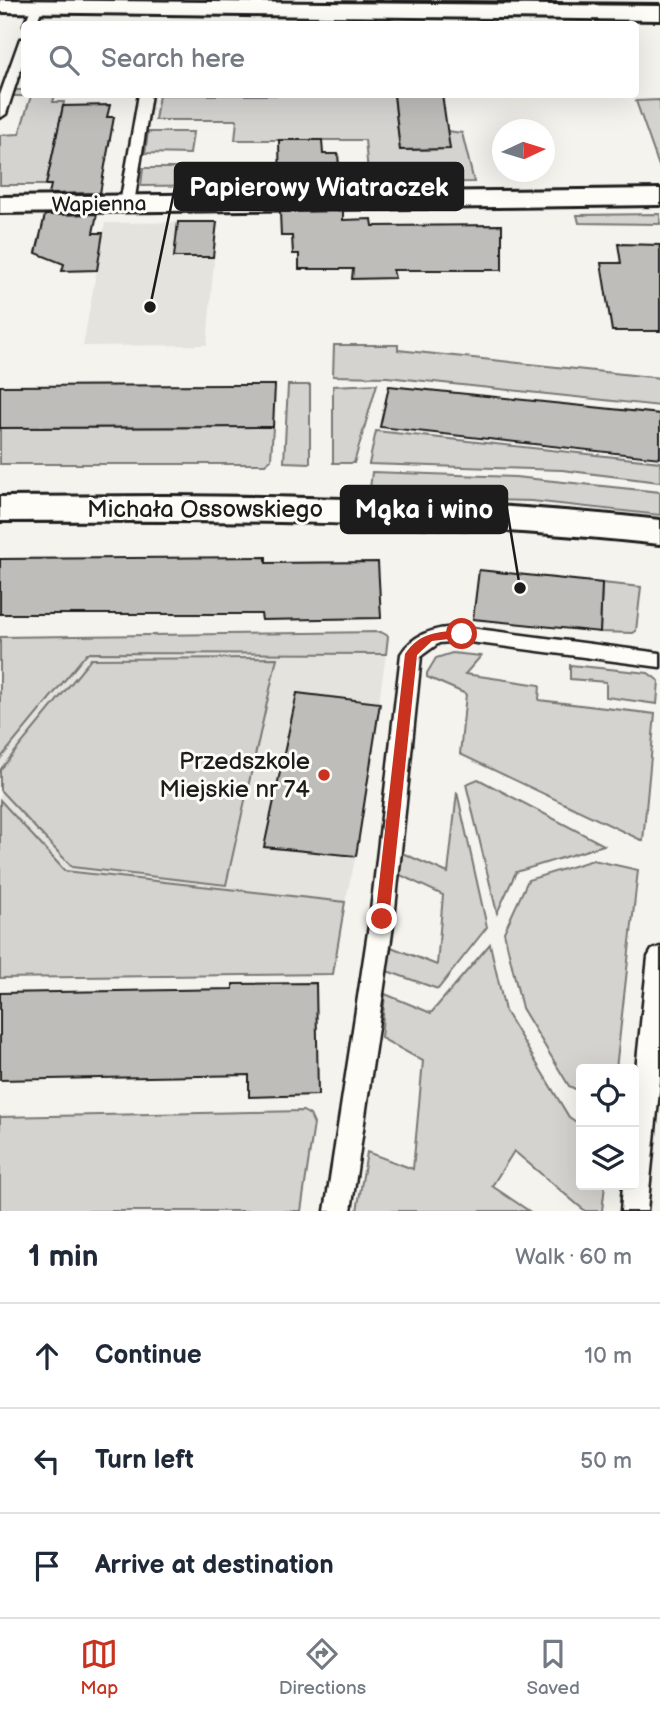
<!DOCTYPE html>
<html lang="en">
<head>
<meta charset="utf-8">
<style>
  body { margin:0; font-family:"Balsamiq Sans",sans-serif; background:#f6f6f7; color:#1f2937 }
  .controls { position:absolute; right:21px; bottom:21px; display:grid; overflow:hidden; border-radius:7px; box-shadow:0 7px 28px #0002 }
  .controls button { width:63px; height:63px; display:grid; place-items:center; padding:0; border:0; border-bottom:2px solid #e0e1e3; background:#fff; color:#1f2937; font:35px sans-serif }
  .compass { position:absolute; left:492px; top:119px; width:63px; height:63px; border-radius:50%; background:#fff; box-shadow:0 7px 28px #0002; rotate:86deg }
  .stop { position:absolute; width:21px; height:21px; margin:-16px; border:5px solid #c8321e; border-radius:50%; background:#fff }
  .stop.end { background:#c8321e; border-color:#fff; box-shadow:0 2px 7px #0008 }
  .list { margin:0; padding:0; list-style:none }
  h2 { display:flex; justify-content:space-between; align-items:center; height:91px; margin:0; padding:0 28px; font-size:30px }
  h2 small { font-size:23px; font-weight:400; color:#747a83 }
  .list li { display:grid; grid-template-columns:46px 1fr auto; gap:21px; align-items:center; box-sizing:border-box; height:105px; padding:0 28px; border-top:2px solid #e0e1e3 }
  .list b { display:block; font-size:26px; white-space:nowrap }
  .list em { font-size:23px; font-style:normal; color:#747a83 }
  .icon { flex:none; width:38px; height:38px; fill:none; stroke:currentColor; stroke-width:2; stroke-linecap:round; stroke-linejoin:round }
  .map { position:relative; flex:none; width:660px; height:1211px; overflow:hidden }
  .search { position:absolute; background:#fff; box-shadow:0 7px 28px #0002; left:21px; right:21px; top:21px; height:77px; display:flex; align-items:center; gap:18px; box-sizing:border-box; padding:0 24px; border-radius:7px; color:#747a83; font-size:26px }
  .sheet { height:406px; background:#fff }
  nav { display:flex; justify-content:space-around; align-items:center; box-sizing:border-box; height:98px; border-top:2px solid #e0e1e3; background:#fff; font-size:19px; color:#747a83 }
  nav a { display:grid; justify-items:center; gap:4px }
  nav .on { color:#c8321e }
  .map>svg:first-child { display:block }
  .built { fill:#e4e3de }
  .green { fill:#d4d3cf; stroke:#787876; stroke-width:2 }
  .building { fill:#bebdba; stroke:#1c1c1c; stroke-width:2 }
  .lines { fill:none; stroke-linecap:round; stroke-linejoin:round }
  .lane-casing { stroke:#1c1c1c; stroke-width:5 }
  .street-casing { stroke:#1c1c1c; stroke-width:6 }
  .primary-casing { stroke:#1c1c1c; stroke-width:6 }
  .lane { fill:#fdfcf7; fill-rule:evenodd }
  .street { fill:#fdfcf7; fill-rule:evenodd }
  .primary { fill:#fdfcf7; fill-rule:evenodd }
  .tram { stroke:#1c1c1c; stroke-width:2 }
  .route { fill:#c8321e }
  .poi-dot { fill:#c8321e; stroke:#fdfcf7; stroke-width:2.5 }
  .labels { text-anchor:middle; stroke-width:6; stroke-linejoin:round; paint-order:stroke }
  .far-street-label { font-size:21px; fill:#1c1c1c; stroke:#fdfcf7 }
  .street-label { font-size:24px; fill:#1c1c1c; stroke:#fdfcf7 }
  .poi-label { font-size:24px; fill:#1c1c1c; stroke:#fdfcf7; text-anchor:end }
  .leader { fill:none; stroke:#1c1c1c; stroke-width:2.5 }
  .callout-dot { fill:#1c1c1c; stroke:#fdfcf7; stroke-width:2.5 }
  .callout { fill:#1c1c1c; stroke:#1c1c1c; stroke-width:2.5 }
  .callout-label { font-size:26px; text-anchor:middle; font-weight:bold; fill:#fff }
</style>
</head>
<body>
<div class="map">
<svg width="660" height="1211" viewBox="0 0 660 1211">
  <rect width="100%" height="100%" fill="#f4f3ee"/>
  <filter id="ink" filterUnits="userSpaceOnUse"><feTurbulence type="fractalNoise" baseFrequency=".0143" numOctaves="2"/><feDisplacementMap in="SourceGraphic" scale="14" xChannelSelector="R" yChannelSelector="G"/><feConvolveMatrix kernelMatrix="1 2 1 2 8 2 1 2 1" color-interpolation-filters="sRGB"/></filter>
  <g filter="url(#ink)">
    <g class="built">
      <polygon points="217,222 207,345 83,346 105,223"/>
      <polygon points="87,653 386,654 356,856 345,902 65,871 0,800 0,759"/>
    </g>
    <g class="green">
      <polygon points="15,90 24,90 24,94 55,95 53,102 64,102 46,185 0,185 0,135 19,134 31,96 13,96"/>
      <polygon points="159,95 394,95 400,150 449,149 447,131 462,133 474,182 369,183 365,140 235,140 237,120 155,120"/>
      <polygon points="659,100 660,102 660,169 636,101"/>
      <polygon points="148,132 193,132 190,154 145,153"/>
      <polygon points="143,168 236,168 235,185 141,186"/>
      <polygon points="660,214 660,224 579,223 577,215"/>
      <polygon points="334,345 398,345 398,350 660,378 660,406 387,377 333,376"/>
      <polygon points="377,384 354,463 333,463 333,386"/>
      <polygon points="288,385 310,385 310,463 284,462"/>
      <polygon points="273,427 271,459 265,464 0,464 0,428"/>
      <polygon points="376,431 660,462 660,482 562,470 369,464"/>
      <polygon points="372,472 515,477 660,492 660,515 532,501 369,497"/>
      <polygon points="602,583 641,587 636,631 633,633 600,632"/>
      <polygon points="381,632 388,636 386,654 87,653 0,759 0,637"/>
      <polygon points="452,653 481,656 465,674 540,685 539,700 655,714 643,841 460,754 466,694 427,677 427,673 436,658"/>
      <polygon points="277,658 226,885 72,867 0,790 0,770 91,659"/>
      <polygon points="570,665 648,673 659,681 657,704 606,697 606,682 570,679"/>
      <polygon points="478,779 604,845 516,872 497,913 466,784"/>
      <polygon points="457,792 487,927 438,989 387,971 391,947 437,965 443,895 398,874 402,853 448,873"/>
      <polygon points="0,800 65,871 345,902 333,974 0,978"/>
      <polygon points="593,860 638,870 616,1069 581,1069 581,1092 569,1086 522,1008 504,932 528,880"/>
      <polygon points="490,944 505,1011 569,1117 581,1125 581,1185 605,1185 602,1211 585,1211 514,1151 492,1186 529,1211 357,1211 367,1152 413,1169 423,1061 381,1038 385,994 431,1013"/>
      <polygon points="303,1111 310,1115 314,1124 301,1211 0,1211 0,1117"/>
    </g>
    <g class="building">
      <polygon points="394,94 442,94 450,149 400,150"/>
      <polygon points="110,105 107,117 114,117 100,193 49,194 51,185 46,185 63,106"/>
      <polygon points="279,140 322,140 323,154 338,154 341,190 280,191"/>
      <polygon points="343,211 343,220 372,219 373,226 502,225 502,270 393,270 395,278 352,279 353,269 299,269 299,254 293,254 292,236 281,236 280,212"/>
      <polygon points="97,214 93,233 103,233 97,270 62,271 64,264 36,253 45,215"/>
      <polygon points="178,222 217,222 213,257 174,257"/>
      <polygon points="618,244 660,245 660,331 612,331 601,263 621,263"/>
      <polygon points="230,385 275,385 273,427 0,428 0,386"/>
      <polygon points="389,386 660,414 660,458 380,427"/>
      <polygon points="266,557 266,563 378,562 381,618 262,620 261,614 0,614 0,559"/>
      <polygon points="479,570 602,583 600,632 473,619"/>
      <polygon points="297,693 380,703 356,856 264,847"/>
      <polygon points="316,983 318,1095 249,1097 249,1075 0,1080 0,993 233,989 233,984"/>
    </g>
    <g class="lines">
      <defs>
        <g id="lane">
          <polygon points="33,4 43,6 36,24 24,25"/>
          <polygon points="20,39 24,39 24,59 6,114 0,118 0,95"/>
          <polygon points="139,94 151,94 134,204 127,208 120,204"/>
          <path d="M462,627L660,653V667L462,641L439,643L421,656L394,919L351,1211H325L370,919L401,654C414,632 439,627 462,627Z"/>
          <polygon points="660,947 660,1081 647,1211 621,1211 623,1185 634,1185 634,1089 648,957 652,950"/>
        </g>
        <g id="street">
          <polygon points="660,189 660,205 0,213 0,197"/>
          <path d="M166,496C331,497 495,502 660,520V544C440,520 221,520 0,521V497Z"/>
        </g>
        <polygon id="primary" points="0,0 660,6 660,20 0,12"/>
      </defs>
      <use href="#lane" class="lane-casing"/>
      <use href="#street" class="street-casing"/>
      <use href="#primary" class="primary-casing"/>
      <use href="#lane" class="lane"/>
      <use href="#street" class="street"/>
      <use href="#primary" class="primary"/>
      <polyline class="tram" points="361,0 660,3"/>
    </g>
  </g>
  <path class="route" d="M462,630L468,634L466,637L432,641L417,655L389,919L382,925L375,919L405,654C420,632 438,632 462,630Z"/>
  <circle class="poi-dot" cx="324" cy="775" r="7"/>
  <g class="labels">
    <g class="far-street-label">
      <text transform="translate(99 204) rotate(-1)" y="7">Wapienna</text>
    </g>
    <g class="street-label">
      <text x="205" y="517">Michała Ossowskiego</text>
    </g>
    <g class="poi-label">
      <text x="310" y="769">Przedszkole<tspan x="310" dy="28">Miejskie nr 74</tspan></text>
    </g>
  </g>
  <path class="leader" d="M150 307L175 187M520 588L507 509"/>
  <g class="callout-dot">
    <circle cx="150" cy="307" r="7"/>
    <circle cx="520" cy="588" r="7"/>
  </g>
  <g class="callout">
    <rect x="175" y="163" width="288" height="47" rx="7"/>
    <rect x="341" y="486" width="166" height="47" rx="7"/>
  </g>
  <g class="callout-label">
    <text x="319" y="196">Papierowy Wiatraczek</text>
    <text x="424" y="518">Mąka i wino</text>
  </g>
</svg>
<div class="controls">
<button><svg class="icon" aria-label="locate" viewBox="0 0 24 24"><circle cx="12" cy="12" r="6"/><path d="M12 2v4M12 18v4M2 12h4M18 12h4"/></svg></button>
<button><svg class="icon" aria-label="layers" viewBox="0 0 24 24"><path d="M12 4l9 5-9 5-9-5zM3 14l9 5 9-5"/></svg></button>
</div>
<svg class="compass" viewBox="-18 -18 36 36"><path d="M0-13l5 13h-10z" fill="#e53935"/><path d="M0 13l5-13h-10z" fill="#747a83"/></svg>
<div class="stop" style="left:462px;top:634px"></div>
<div class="stop end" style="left:382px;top:919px"></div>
<div class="search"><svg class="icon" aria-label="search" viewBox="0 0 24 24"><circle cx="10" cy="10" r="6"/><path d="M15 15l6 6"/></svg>Search here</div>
</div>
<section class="sheet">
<h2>1 min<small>Walk · 60 m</small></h2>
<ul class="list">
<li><svg class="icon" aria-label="ahead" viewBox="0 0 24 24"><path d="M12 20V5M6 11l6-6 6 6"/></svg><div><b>Continue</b></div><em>10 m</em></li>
<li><svg class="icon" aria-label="left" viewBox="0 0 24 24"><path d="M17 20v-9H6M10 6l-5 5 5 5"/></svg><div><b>Turn left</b></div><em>50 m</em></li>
<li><svg class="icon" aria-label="arrive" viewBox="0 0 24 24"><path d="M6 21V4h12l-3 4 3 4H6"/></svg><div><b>Arrive at destination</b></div></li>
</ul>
</section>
<nav>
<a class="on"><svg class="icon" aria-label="map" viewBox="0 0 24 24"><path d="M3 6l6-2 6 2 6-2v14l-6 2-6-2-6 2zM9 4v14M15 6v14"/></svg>Map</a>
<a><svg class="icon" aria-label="directions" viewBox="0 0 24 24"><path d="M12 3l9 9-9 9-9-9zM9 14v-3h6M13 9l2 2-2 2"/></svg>Directions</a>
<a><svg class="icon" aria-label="saved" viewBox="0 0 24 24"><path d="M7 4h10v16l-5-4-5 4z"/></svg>Saved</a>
</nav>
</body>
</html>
